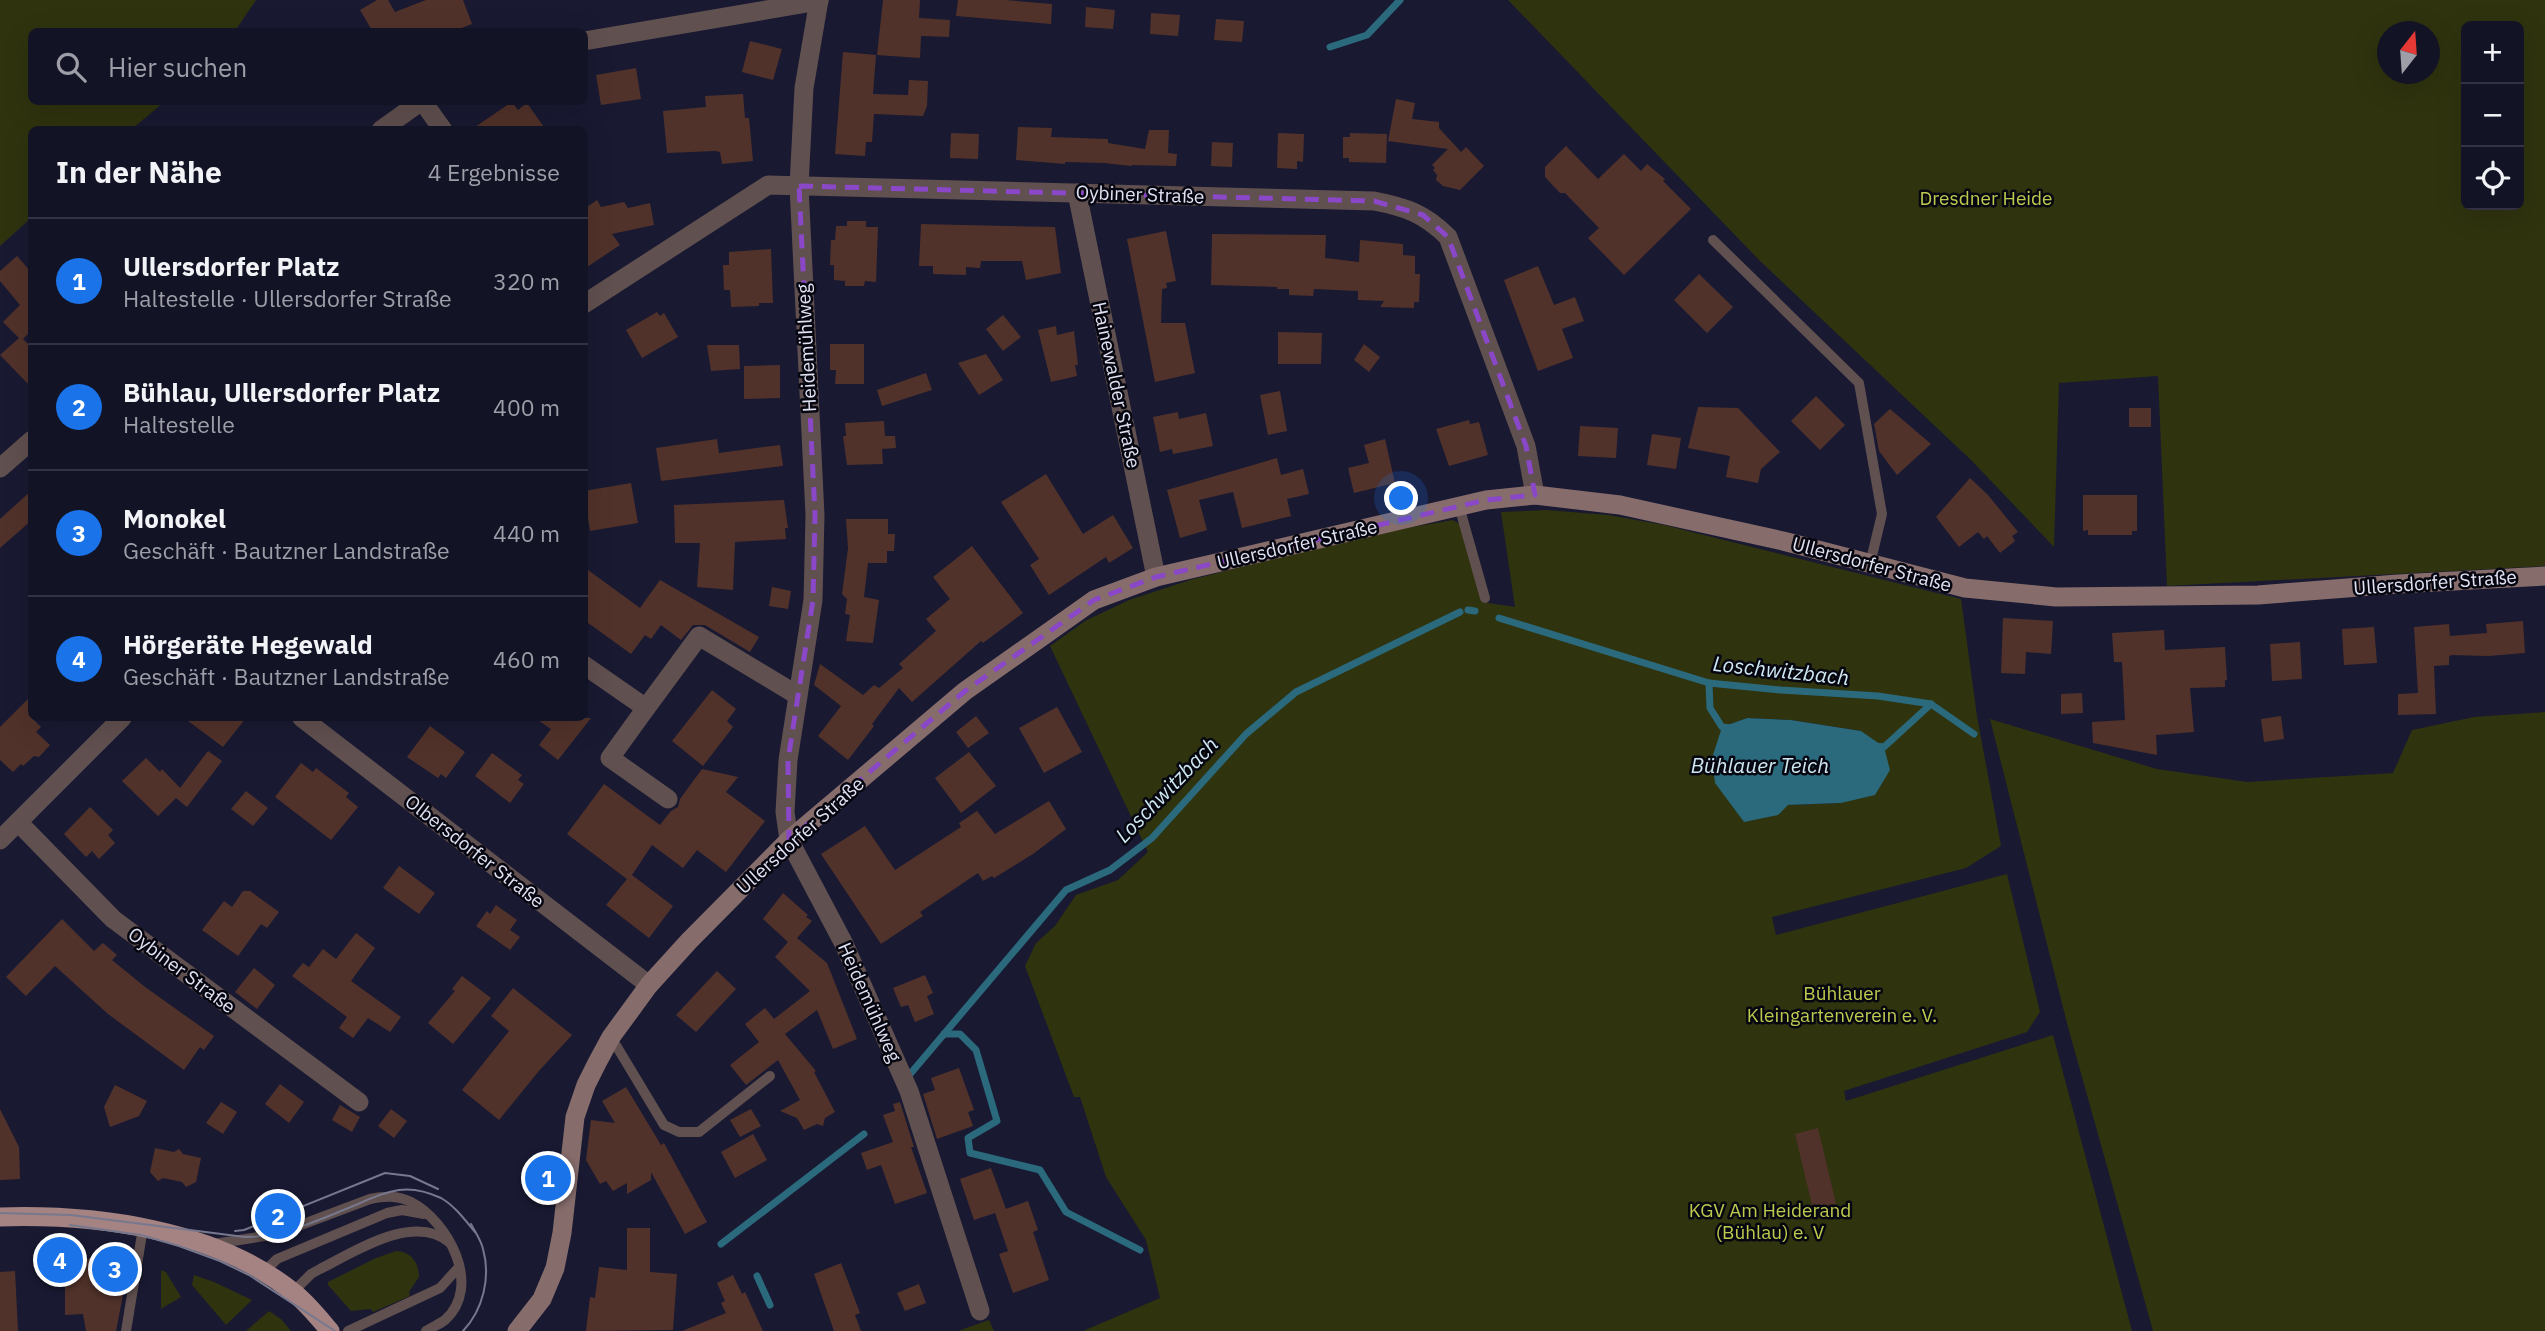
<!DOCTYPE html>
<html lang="de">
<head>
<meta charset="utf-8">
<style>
  body { margin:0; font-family:"IBM Plex Sans",sans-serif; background:#1c1c2e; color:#f1f3f6 }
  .controls { position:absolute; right:21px; top:21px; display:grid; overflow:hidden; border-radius:10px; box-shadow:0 7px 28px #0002 }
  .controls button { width:63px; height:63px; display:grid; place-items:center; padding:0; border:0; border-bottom:2px solid #323243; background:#131326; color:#f1f3f6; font:35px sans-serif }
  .compass { position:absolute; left:2377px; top:21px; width:63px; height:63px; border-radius:50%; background:#131326; box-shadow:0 7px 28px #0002; rotate:17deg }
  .you { position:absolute; left:1402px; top:499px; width:24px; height:24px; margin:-18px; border:5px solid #fff; border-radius:50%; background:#1a73e8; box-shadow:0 0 0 10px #1a73e833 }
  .badge { display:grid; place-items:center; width:46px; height:46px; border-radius:50%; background:#1a73e8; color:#fff; font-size:23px; font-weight:700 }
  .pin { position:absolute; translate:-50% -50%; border:4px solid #fff; box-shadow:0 2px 7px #0006 }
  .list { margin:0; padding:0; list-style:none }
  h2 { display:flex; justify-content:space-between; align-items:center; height:91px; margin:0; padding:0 28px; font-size:30px }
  h2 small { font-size:23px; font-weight:400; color:#9d9ea7 }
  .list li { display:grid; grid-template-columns:46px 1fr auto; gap:21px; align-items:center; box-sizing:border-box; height:126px; padding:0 28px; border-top:2px solid #323243 }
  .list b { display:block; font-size:26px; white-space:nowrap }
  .list p { margin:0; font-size:23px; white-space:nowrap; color:#9d9ea7 }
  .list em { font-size:23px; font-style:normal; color:#9d9ea7 }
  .icon { flex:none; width:38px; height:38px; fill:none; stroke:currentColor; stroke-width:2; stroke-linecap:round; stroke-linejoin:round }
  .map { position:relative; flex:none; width:2545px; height:1331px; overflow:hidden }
  .search { position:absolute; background:#131326; box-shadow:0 7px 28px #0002; left:28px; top:28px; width:560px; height:77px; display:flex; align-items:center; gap:18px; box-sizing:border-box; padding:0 24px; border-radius:10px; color:#9d9ea7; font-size:26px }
  .panel { position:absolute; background:#131326; box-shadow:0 7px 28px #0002; left:28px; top:126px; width:560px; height:595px; border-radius:10px }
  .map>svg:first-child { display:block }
  .green { fill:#2f330e; fill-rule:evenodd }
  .water { fill:#2b697d }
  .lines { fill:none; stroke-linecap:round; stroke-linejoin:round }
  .stream { stroke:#2b697d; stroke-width:7 }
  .building { fill:#51322a }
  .service { stroke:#60504f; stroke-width:10 }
  .minor { stroke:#60504f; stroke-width:19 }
  .secondary { stroke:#866d6c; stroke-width:19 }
  .primary { stroke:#a48382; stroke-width:19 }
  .tram { stroke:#77788d; stroke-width:2 }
  .marked { fill:none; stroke:#8a47c7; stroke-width:5; stroke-dasharray:14 9; stroke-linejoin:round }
  .labels { text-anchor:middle; stroke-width:5; stroke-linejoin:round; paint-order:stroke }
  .street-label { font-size:19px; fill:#e0e1f2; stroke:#060610 }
  .park-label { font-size:19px; fill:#beca4e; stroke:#060610 }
  .water-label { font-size:21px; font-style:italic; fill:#cfe8f2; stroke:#060610 }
</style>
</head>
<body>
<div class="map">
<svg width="2545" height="1331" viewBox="0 0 2545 1331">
  <rect width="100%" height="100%" fill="#191932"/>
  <g class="green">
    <polygon points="0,0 256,0 235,31 32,32 32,102 164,102 132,129 32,130 31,218 0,246"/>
    <path d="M1508,0H2545V566L2167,586L2158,376L2059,383L2054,547L1972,461L1760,261ZM2466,26H2519V205H2466ZM2388,32H2430V74H2388Z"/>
    <path d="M1547,510L1609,515L1664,525L1961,599L1977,716L2001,846L1966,868L1772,917L1776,935L2007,874L2040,1012L2027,1032L1844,1091L1846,1101L2053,1035L2132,1331H1083L1160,1298L1146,1240L1106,1177L1080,1097H1074L1025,966L1036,943L1055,926L1076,895L1118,880L1148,852L1050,646L1085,621L1129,600L1190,580L1366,535L1453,520L1461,525L1482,602L1515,607L1501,512ZM1747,718L1791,720L1861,731L1841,803L1788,805L1722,727Z"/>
    <polygon points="2545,712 2545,1331 2153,1331 2068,1027 1990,719 2157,769 2247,782 2393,773 2412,730 2474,717"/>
    <path d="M396,1251C411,1251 419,1263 419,1277L409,1292L410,1296L373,1312L371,1309L351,1311L328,1285V1282L376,1258Z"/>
    <polygon points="161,1270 166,1272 181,1297 161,1309"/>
    <polygon points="194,1275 214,1282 252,1300 226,1325 192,1285"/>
    <polygon points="269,1311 281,1319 291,1331 246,1331"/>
    <polygon points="989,1320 994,1331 958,1331"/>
  </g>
  <polygon class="water" points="1747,718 1791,720 1861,731 1884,747 1890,770 1875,795 1841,803 1788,805 1778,815 1744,822 1715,783 1712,758 1722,727"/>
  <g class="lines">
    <g class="stream">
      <polyline points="1330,47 1367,35 1400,0"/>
      <polyline points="1468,610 1475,611"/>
      <polyline points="1499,618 1709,683 1781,690 1878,696 1931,704 1974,734"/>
      <polyline points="1709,683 1710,708 1722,727 1731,728"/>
      <polyline points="1875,746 1884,747 1931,704"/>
      <polyline points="944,1034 960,1034 976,1050 997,1121 968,1138 970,1153 1040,1170 1066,1212 1140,1250"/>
      <polyline points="911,1073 1066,890 1110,870 1152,838 1246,734 1296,692 1460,612"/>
      <polyline points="721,1244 864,1134"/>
      <polyline points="757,1276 770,1305"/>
    </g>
  </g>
  <g class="building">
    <polygon points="377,0 388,0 395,12 426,0 463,0 472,24 451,32 373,32 360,10"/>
    <polygon points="883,0 920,0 919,18 950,20 949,37 921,36 920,58 877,55"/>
    <polygon points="958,0 1005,0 1052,4 1051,24 956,16"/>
    <polygon points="1086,7 1115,10 1113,29 1085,27"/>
    <polygon points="1151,13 1180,15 1178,36 1150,34"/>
    <polygon points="1216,19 1244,21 1242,42 1214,40"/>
    <polygon points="750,41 782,49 773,80 742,72"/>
    <polygon points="843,52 876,55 873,94 908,95 909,80 928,81 927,106 923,116 874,114 872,142 866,142 865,156 835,154"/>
    <polygon points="636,68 641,99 601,105 596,75"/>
    <polygon points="743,94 745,118 749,118 753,161 722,164 720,152 715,151 667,153 663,111 706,107 705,96"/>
    <polygon points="1396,99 1415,103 1412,119 1439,122 1439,128 1461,152 1466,147 1484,166 1460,190 1443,186 1436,180 1437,175 1433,170 1435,168 1432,165 1448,149 1388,141"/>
    <polygon points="512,102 518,110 527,103 546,130 472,129"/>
    <polygon points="1018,127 1052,128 1051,137 1108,139 1108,143 1145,149 1149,130 1169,130 1168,153 1177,154 1176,166 1132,165 1132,166 1104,163 1065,162 1065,164 1016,160"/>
    <polygon points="951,133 979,134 978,159 950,158"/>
    <polygon points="1278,133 1304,134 1303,162 1297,161 1297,169 1277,168"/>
    <polygon points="1350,133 1387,134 1386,163 1349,162 1349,158 1343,158 1343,137 1350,137"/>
    <polygon points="1212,142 1233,143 1232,167 1211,166"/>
    <polygon points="1566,146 1598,179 1624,154 1641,171 1647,164 1665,179 1663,181 1691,209 1624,275 1588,238 1599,228 1565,193 1560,193 1545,177 1545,167"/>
    <polygon points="597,200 601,207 624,202 628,208 650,203 654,225 612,234 620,245 584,269 584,209"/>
    <polygon points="847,221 866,221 866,227 878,227 876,282 865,281 864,286 845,286 845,281 834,280 834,265 830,265 831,240 835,240 836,226 847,226"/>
    <polygon points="921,224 1055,227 1061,273 1026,280 1022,261 981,261 980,268 966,267 966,275 933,274 933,266 919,266"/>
    <polygon points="1166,231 1176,281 1166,283 1167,288 1162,289 1161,323 1185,323 1195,373 1155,382 1127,239"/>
    <polygon points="1212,234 1326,235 1325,258 1359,262 1360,240 1403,244 1403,255 1415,256 1415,274 1420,274 1419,302 1414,302 1414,308 1380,307 1384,301 1358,300 1358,291 1314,289 1313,296 1289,295 1289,289 1277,289 1277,287 1211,285"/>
    <polygon points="771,249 773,303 759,303 759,306 731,307 730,290 724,290 723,265 729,265 729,252"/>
    <polygon points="17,256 32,273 32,330 23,339 32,348 32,388 0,355 19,338 3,322 20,305 0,281 0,271"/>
    <polygon points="1538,266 1554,305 1575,297 1584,321 1562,329 1573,358 1538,371 1504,280"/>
    <polygon points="1699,274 1733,307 1707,333 1674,300"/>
    <polygon points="657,312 660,316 664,313 678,337 642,358 626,330"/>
    <polygon points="1003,315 1021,337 1003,351 986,329"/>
    <polygon points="1056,326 1057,335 1074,331 1078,365 1075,365 1077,376 1051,382 1038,330"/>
    <polygon points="1278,332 1322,333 1321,364 1278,364"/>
    <polygon points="830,344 864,344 864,384 835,384 836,370 830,370"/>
    <polygon points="1364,344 1380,357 1369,372 1354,360"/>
    <polygon points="707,345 739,345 740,369 711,371"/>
    <polygon points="986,354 1003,380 979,395 958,363"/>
    <polygon points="780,365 780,398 744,399 744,366"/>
    <polygon points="926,373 932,390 882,406 877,390"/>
    <polygon points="1280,391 1287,431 1268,435 1260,395"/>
    <polygon points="1816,396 1845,425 1820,450 1791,421"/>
    <polygon points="1698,407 1738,408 1780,452 1761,469 1758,483 1726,477 1730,456 1688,448"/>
    <rect x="2129" y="408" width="22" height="19"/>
    <polygon points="1890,409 1931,444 1897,475 1879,451 1874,424"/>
    <polygon points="1178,412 1179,419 1206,413 1213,446 1173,454 1172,449 1160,452 1153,417"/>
    <polygon points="1469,420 1470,424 1479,422 1488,455 1449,466 1436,429"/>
    <polygon points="884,421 885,436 895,436 896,448 882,449 883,464 847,465 843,436 846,436 845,423"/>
    <polygon points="1580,426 1618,428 1616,458 1578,456"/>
    <polygon points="1652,434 1681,438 1676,469 1647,465"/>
    <polygon points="717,439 719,453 780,445 783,466 661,481 656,448"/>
    <polygon points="1385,439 1395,483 1354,493 1348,468 1369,463 1364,445"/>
    <polygon points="1277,458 1281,475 1303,469 1309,494 1287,499 1291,516 1242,528 1233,492 1199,500 1207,530 1180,538 1167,490"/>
    <polygon points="1046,474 1083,534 1113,515 1133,548 1109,563 1106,557 1049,595 1030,565 1039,559 1001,502"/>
    <polygon points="1970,478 1988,495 2018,532 2012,536 2015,541 2000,553 1987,536 1984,539 1978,532 1959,547 1936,517"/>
    <polygon points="631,483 638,523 590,531 584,491"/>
    <polygon points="32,490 32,520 0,548 0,519"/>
    <polygon points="2083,495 2137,495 2137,531 2132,531 2132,535 2088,535 2088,530 2083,531"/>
    <polygon points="784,500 788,528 785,528 786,539 735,542 733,590 697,587 700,543 675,543 674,505"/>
    <polygon points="846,519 888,519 888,534 895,534 894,551 887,551 887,563 868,563 864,597 879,600 873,643 846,641 850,615 845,614 847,599 842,594 848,548"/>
    <polygon points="972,546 1023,613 983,643 981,641 912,702 899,688 872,724 874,726 848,760 818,736 841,706 814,685 820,664 863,695 874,685 879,688 903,668 899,664 936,631 926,619 950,599 933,577"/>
    <polygon points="584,567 640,608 660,580 759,637 750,652 705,625 693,625 681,640 661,625 651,639 645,635 631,654 584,620"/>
    <polygon points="772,587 791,591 788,609 769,606"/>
    <polygon points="2003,618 2053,621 2051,654 2026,652 2025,674 2001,673"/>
    <polygon points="2523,621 2525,653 2488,656 2451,655 2449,657 2449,665 2434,666 2436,714 2398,715 2398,694 2418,693 2414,627 2449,624 2450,636 2487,633 2486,624"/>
    <polygon points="2374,627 2377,663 2344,665 2342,629"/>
    <polygon points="2164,630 2165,650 2225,647 2227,680 2225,680 2225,687 2190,688 2194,732 2156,735 2157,755 2093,743 2092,722 2125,720 2122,662 2114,662 2112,633"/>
    <polygon points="2300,642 2302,679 2272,681 2270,644"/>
    <polygon points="712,690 736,709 727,721 733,727 703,766 672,741"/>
    <polygon points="2082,693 2083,713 2061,714 2061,694"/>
    <polygon points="32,695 32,718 41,727 36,732 50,745 39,757 34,756 23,766 21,764 13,772 0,760 0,727"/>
    <polygon points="1057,707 1082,752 1044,773 1019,728"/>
    <polygon points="976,716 989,733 968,748 956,732"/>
    <polygon points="2281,716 2284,739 2264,742 2261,719"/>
    <polygon points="184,718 246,718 223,747"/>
    <polygon points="535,718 591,718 558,760 539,745 551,729"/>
    <polygon points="430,726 465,752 446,778 441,774 438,778 407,757"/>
    <polygon points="208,751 222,761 187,807 176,798 158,816 122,781 146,758 160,772 162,769 180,788"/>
    <polygon points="969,752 996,786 961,813 935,778"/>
    <polygon points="492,753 522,775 518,780 524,784 510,803 475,776"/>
    <polygon points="301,763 313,772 316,768 349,793 346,797 358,807 331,840 275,797"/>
    <polygon points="702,769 738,777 726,792 765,821 726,872 697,850 683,868 652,845 632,875 673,906 649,938 606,905 627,879 567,834 604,784 660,825 671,811 678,807 680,799"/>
    <polygon points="246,791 268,808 253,826 231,809"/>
    <polygon points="1049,801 1066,829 1033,854 994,878 992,876 983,881 978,873 920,912 923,916 881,944 821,854 865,826 895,870 961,827 959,823 977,811 995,834"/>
    <polygon points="90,807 113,830 108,835 115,843 99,859 92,851 86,857 64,834"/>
    <polygon points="399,866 435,893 419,914 383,888"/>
    <polygon points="243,891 250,891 279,912 267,928 261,924 238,956 202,930 224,901 232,907"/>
    <polygon points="783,893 808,915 806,917 812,921 797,938 827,963 857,1039 833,1049 817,1010 785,1034 816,1071 814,1072 835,1112 825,1118 823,1126 817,1124 804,1130 797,1118 780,1111 800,1100 778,1060 746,1085 730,1065 759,1042 745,1024 765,1008 774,1019 810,991 775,957 788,942 763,919"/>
    <polygon points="496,905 517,920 510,930 520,937 510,950 476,926 487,911 490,914"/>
    <polygon points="62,919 94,951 103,943 117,955 112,960 145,987 214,1036 204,1050 200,1047 184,1070 108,1014 55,966 26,996 6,977"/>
    <polygon points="356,933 375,948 351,981 401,1017 390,1032 368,1018 353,1038 339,1028 347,1017 292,976 303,963 309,967 323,949 336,959"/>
    <polygon points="254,968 275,985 257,1009 235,992"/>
    <polygon points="717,971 736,989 696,1032 676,1015"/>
    <polygon points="925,975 933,993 927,996 934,1014 915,1022 908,1005 901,1007 893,988"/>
    <polygon points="462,976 491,998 453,1044 428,1023 455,991 452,989"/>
    <polygon points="513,988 572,1035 538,1072 499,1120 462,1090 509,1031 491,1016"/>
    <polygon points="959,1068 974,1110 968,1112 973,1126 937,1139 923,1094 935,1090 931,1078"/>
    <polygon points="280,1084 304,1102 289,1123 265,1104"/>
    <polygon points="115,1085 147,1101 139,1116 110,1127 104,1107"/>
    <polygon points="626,1087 661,1145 664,1143 707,1222 685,1234 651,1172 651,1180 627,1194 627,1183 613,1191 606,1181 600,1184 586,1160 591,1120 615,1123 602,1101"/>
    <polygon points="221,1102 237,1112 223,1134 206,1123"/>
    <polygon points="900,1102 914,1147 911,1147 927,1193 895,1204 881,1165 867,1170 861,1153 893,1142 883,1115 895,1111 893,1104"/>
    <polygon points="340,1105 360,1117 352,1132 332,1120"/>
    <polygon points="0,1109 19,1147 20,1179 0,1180"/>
    <polygon points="391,1109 407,1121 394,1138 378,1126"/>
    <polygon points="751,1109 761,1126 740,1137 730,1120"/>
    <polygon points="1818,1128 1836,1204 1813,1209 1795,1134"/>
    <polygon points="753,1134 767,1160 735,1178 721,1152"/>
    <polygon points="155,1148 174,1152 179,1149 183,1154 201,1158 196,1182 186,1187 182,1182 163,1178 158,1181 150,1172"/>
    <polygon points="991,1168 1006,1209 1000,1211 1028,1201 1038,1230 1033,1232 1049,1280 1013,1293 999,1254 1008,1251 995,1213 974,1220 960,1179"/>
    <polygon points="627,1228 650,1228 650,1272 677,1274 673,1330 586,1331 590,1297 595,1298 599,1267 627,1270"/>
    <polygon points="53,1254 129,1264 116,1331 86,1331 83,1314 65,1315 65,1284 48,1281"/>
    <polygon points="841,1263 860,1313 855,1315 861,1331 834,1331 814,1274"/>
    <polygon points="15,1271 18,1331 0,1331 0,1272"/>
    <polygon points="733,1275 742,1294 745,1292 763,1331 682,1331 726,1313 721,1303 725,1301 717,1283"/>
    <polygon points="919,1284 926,1303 905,1311 897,1293"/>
  </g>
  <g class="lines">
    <g class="service">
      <polyline points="1713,240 1859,383 1882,514 1870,564"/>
      <polyline points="1459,506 1485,598"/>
      <polyline points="611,1037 664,1125 679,1132 699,1132 770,1076"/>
      <path d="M214,1244L277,1234L370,1199C384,1196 397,1195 411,1202C448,1221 483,1286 445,1320C440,1324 432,1327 426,1331"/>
      <polyline points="264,1272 277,1259 387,1213 402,1210 424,1214"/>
      <path d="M293,1292L311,1274L320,1269C356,1251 413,1213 449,1242"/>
      <polyline points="126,1331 143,1228"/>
      <polyline points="348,1331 440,1288 459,1267"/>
    </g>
    <g class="minor">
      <polyline points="819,0 804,88 799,186 815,515 813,600 788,760 785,812 789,840 844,944 909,1091 980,1311"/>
      <polyline points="584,41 819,1"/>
      <polyline points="423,102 443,130"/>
      <polyline points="381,130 420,102"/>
      <polyline points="1077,193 1156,577"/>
      <path d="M584,304L768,185L1374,201C1406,207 1425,214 1448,237L1526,446L1535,495"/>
      <polyline points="0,468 32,440"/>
      <polyline points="584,665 646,708 699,636 797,695"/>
      <polyline points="646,708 610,758 668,799"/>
      <polyline points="302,718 649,985"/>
      <polyline points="18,822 113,919 359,1102"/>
      <polyline points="0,840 122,718"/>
    </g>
    <polyline class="secondary" points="517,1331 542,1299 555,1268 562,1233 575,1117 586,1085 597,1063 611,1037 649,985 689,941 789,840 965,691 1094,600 1156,577 1486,500 1535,495 1620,505 1783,541 1965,588 2056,597 2258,595 2398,584 2545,576"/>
    <path class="primary" d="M0,1217C96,1214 215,1229 293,1292C307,1303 318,1317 330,1331"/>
    <g class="tram">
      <path d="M0,1213L71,1215L245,1237C285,1237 321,1219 358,1204C371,1198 385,1192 399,1190C413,1188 428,1192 441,1198C455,1206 465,1220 475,1232"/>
      <polyline points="70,1225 141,1235 179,1246 220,1261 249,1275 335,1331"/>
      <polyline points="235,1231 244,1230 385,1173 410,1176 438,1189"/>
      <path d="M463,1331C483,1310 491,1277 483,1249C481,1240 475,1232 471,1224"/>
    </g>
  </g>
  <path class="marked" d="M799,186L1374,201L1423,215L1448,237L1526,446L1535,495L1486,500L1156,577L1094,600L965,691L789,840L788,760L813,600L815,515Z"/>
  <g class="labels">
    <g class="street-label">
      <text transform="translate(1140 194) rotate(2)" y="7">Oybiner Straße</text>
      <text transform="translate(806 348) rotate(-93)" y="7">Heidemühlweg</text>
      <text transform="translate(1117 385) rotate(78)" y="7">Hainewalder Straße</text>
      <text transform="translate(1297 544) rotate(-13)" y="7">Ullersdorfer Straße</text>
      <text transform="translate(1872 564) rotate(15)" y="7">Ullersdorfer Straße</text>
      <text transform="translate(2435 582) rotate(-4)" y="7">Ullersdorfer Straße</text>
      <text transform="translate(800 835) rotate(-42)" y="7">Ullersdorfer Straße</text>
      <text transform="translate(475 851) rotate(38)" y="7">Olbersdorfer Straße</text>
      <text transform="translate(182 970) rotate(37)" y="7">Oybiner Straße</text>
      <text transform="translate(870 1002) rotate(66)" y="7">Heidemühlweg</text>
    </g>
    <g class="park-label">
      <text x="1986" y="205">Dresdner Heide</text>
      <text x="1842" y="1000">Bühlauer<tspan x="1842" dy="22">Kleingartenverein e. V.</tspan></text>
      <text x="1770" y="1217">KGV Am Heiderand<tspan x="1770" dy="22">(Bühlau) e. V</tspan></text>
    </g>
    <g class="water-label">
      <text transform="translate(1781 671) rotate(6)" y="7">Loschwitzbach</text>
      <text x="1760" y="773">Bühlauer Teich</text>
      <text transform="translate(1167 790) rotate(-46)" y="7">Loschwitzbach</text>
    </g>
  </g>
</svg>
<div class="controls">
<button>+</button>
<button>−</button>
<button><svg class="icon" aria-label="locate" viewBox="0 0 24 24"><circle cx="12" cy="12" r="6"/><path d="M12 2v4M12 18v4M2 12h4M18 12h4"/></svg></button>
</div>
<svg class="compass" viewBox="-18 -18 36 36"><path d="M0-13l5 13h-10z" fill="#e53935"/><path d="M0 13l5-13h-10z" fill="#9d9ea7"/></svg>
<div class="you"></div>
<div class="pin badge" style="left:548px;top:1178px">1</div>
<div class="pin badge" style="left:278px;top:1216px">2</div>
<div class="pin badge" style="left:115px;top:1269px">3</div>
<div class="pin badge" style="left:60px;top:1260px">4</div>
<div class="search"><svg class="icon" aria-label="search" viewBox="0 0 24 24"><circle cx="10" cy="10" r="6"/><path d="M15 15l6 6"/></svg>Hier suchen</div>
<section class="panel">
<h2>In der Nähe<small>4 Ergebnisse</small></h2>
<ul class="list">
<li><span class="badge">1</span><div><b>Ullersdorfer Platz</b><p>Haltestelle · Ullersdorfer Straße</p></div><em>320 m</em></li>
<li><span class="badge">2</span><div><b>Bühlau, Ullersdorfer Platz</b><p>Haltestelle</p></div><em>400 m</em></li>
<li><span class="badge">3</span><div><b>Monokel</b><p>Geschäft · Bautzner Landstraße</p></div><em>440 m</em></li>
<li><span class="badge">4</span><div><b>Hörgeräte Hegewald</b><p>Geschäft · Bautzner Landstraße</p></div><em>460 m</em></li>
</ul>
</section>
</div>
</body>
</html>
